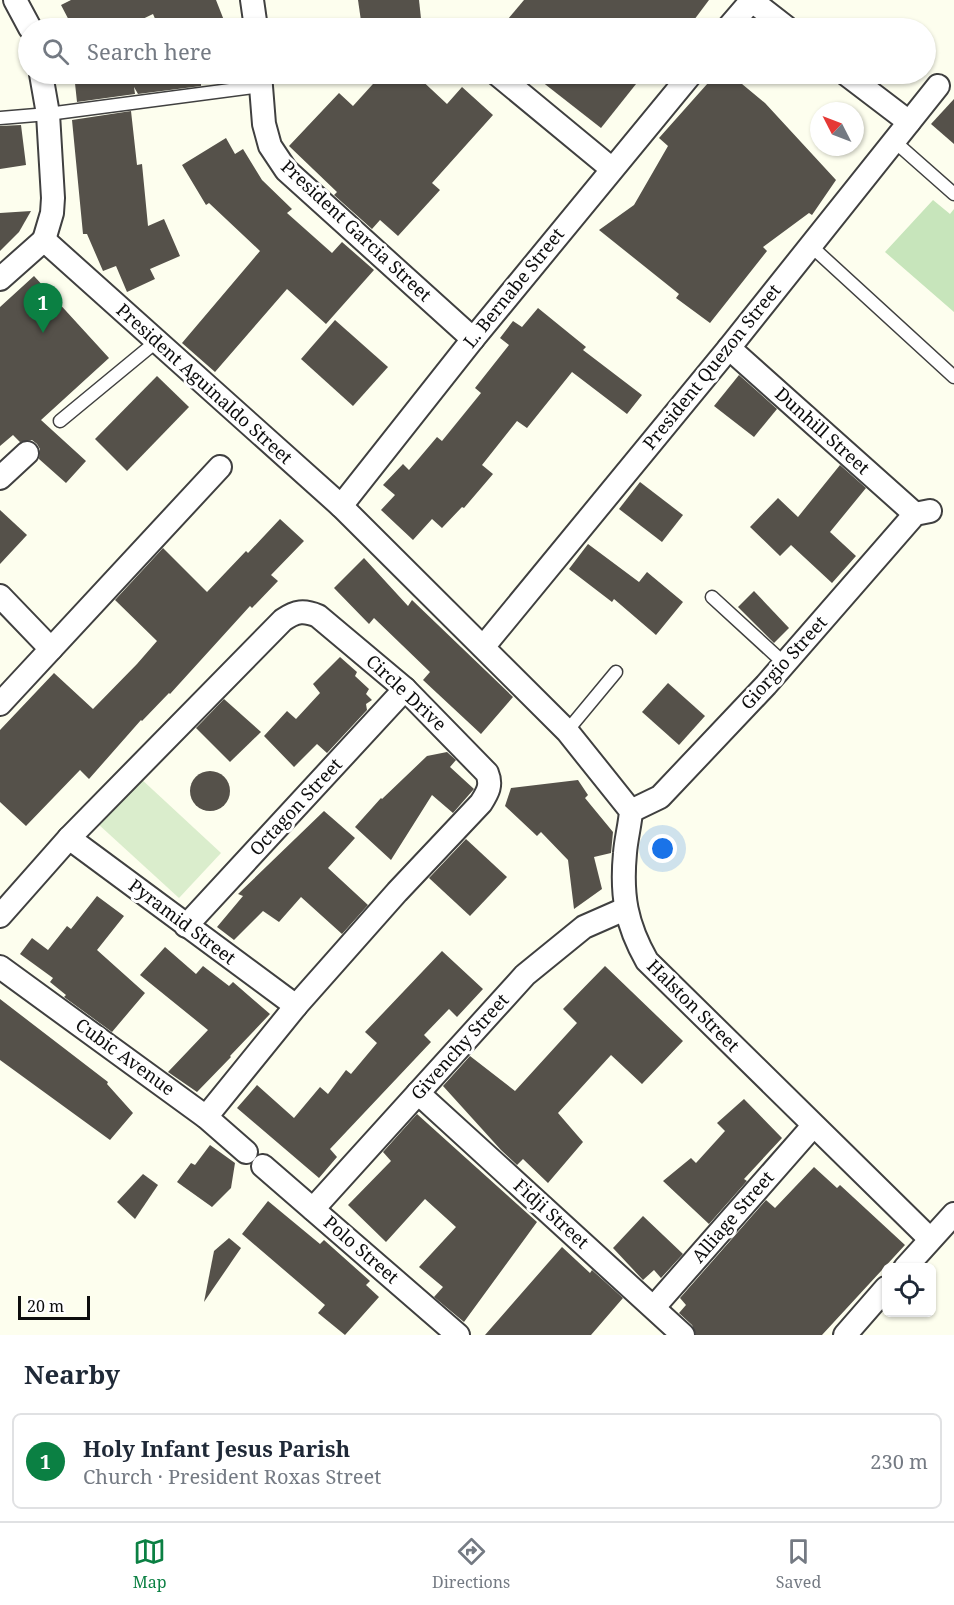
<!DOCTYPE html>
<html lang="en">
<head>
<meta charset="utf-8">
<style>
  body { margin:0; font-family:"Noto Serif",serif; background:#f6f6f7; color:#1f2937 }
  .controls { position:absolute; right:18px; bottom:18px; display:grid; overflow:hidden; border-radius:9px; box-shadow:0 2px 4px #0004 }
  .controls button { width:54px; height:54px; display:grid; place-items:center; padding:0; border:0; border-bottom:2px solid #e0e1e3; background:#fff; color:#1f2937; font:30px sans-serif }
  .compass { position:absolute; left:810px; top:102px; width:54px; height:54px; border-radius:50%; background:#fff; box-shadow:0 2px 4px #0004; rotate:312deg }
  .scale { position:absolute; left:18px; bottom:15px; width:72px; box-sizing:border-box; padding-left:6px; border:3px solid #0d0d0d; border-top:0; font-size:16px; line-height:21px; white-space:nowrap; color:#0d0d0d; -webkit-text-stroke:4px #fff; paint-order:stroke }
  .you { position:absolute; left:663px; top:849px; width:21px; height:21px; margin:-15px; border:4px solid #fff; border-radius:50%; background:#1a73e8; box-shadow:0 0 0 9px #1a73e833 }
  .badge { display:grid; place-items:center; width:39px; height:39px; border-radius:50%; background:#0b8043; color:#fff; font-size:20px; font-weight:700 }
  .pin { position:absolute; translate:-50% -50px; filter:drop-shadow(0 2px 3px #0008) }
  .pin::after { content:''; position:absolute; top:32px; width:21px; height:18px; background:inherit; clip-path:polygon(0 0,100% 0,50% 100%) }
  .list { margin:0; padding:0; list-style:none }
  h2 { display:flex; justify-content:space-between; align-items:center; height:78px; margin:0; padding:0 24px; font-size:26px }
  h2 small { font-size:20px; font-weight:400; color:#747a83 }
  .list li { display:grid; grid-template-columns:39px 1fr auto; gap:18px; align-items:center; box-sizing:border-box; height:96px; margin:0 12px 12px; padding:0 12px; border:2px solid #e0e1e3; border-radius:9px }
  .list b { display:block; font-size:22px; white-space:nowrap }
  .list p { margin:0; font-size:20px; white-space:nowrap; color:#747a83 }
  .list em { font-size:20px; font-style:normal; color:#747a83 }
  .icon { flex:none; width:33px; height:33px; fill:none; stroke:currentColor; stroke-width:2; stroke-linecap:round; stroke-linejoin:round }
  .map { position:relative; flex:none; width:954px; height:1335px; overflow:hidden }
  .search { position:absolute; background:#fff; box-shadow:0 2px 4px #0004; left:18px; right:18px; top:18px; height:66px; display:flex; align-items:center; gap:15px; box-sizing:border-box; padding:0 21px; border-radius:33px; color:#747a83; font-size:22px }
  .sheet { height:186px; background:#fff }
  nav { display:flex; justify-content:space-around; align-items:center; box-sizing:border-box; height:84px; border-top:2px solid #e0e1e3; background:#fff; font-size:16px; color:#747a83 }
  nav a { display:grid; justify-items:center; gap:3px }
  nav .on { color:#0b8043 }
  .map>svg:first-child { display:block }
  .green { fill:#c7e5bb }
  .pitch { fill:#daedcc }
  .building { fill:#55514a }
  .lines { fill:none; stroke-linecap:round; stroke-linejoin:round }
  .lane-casing { stroke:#404040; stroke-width:15 }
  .street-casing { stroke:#404040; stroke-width:26 }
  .lane { stroke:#fff; stroke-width:12 }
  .street { stroke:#fff; stroke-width:22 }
  .labels { text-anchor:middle; stroke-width:6; stroke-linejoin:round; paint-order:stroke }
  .street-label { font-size:18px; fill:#0d0d0d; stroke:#fff }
</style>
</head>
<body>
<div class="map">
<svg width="954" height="1335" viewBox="0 0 954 1335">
  <rect width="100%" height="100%" fill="#fdfeee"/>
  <polygon class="green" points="933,200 950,214 954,209 954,312 885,252"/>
  <polygon class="pitch" points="139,777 221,853 179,898 97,823"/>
  <g class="building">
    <polygon points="71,0 216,0 227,28 201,28 200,24 176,28 159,28 153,14 124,28 73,28 61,5"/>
    <polygon points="358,0 419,0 422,28 362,28"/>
    <polygon points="524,0 709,0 688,28 520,28 508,19"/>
    <polygon points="74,74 201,74 201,86 138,94 134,87 135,94 77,102"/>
    <polygon points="382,74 415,74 447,104 462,87 493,115 432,183 440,190 398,236 380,220 372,229 334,195 337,192 289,146 339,93 353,106"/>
    <polygon points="532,74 644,74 601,128"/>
    <polygon points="716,74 730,74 765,103 836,180 812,215 809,213 763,247 767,251 710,323 676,298 679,294 599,230 634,205 668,146 659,138"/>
    <polygon points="954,99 954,144 931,124"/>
    <polygon points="131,111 137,165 142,164 148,226 164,219 180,256 150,269 155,279 127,292 116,266 103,271 87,234 83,234 72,120"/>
    <polygon points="21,125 26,165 0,169 0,126"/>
    <polygon points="226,138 235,154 243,149 262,180 292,209 287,213 332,253 342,242 374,270 326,324 287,289 215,372 182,343 260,251 209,203 206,205 182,165"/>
    <polygon points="31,211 19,232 0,251 0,213"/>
    <polygon points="34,276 109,358 41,420 86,461 66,483 39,459 40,449 37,444 32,440 20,442 13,435 0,446 0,307"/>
    <polygon points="538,308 586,347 583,350 642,395 627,414 572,372 527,428 517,421 482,465 493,474 464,508 462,507 442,528 432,519 413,540 381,510 395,495 383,485 403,464 409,470 437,437 442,441 481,393 475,388 509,345 500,338 513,321 522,327"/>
    <polygon points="335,320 388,367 353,406 301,359"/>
    <polygon points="739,375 777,409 754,437 714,406"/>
    <polygon points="157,376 189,407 127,471 95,439"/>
    <polygon points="840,465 866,488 830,532 856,556 832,583 791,545 780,556 750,527 778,498 798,517"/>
    <polygon points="640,482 683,515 662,542 619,509"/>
    <polygon points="0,510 27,535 0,564"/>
    <polygon points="280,519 304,541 271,575 278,581 252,608 250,606 170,694 169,693 142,721 141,720 89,779 80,770 26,826 0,802 0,730 54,673 93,709 137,664 157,641 115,600 163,548 207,592 246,551 248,553"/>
    <polygon points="588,544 639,582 647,572 683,602 656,635 614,599 612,602 569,569"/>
    <polygon points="364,558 408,606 412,600 513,697 481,734 423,680 430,672 374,618 369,624 334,588"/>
    <polygon points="754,591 789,628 774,643 738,607"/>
    <polygon points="340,657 357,672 355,676 369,689 366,694 372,700 366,704 367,710 327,753 317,744 294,767 264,736 287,711 296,719 320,693 313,684"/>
    <polygon points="668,683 705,716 679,745 642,712"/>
    <polygon points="224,699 261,732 230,762 196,728"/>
    <polygon points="447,752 456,760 450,767 474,789 453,813 432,795 391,860 355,827 381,798 382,799 427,756"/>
    <circle cx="210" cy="791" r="20"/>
    <polygon points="578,780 588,795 585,798 613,832 611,853 594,857 602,889 574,909 568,860 541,832 537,836 505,806 511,788"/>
    <polygon points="324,811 355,838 328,868 368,905 342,934 301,897 279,922 263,911 234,940 217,927 243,896 238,894"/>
    <polygon points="466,839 507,877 470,916 429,878"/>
    <polygon points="97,896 124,916 97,950 145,993 112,1032 64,997 66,995 50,982 53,978 20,954 32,938 48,950 67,926 71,929"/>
    <polygon points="165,947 196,974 203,966 229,986 233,982 270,1014 230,1056 231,1057 197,1092 168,1072 208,1030 140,975"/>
    <polygon points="442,951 483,989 457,1017 449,1009 424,1035 431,1042 330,1149 337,1157 319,1178 237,1108 257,1085 294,1118 320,1087 328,1094 346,1070 351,1074 377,1043 365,1032"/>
    <polygon points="605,966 683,1041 642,1084 611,1055 558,1113 583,1142 548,1183 523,1159 517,1165 501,1150 443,1086 470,1056 515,1091 577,1023 563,1009"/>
    <polygon points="0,999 108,1082 107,1084 133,1113 110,1140 0,1060"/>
    <polygon points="744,1099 782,1138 744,1179 747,1181 709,1224 663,1181 691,1158 696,1163 725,1131 717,1123"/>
    <polygon points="417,1114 537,1222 464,1322 434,1297 443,1287 419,1267 456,1227 425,1199 386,1242 348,1205 391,1161 383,1152"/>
    <polygon points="210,1145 235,1163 231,1188 212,1207 177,1182 191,1163 195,1165"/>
    <polygon points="814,1167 837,1188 840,1185 905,1245 822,1335 696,1335 692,1325 679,1313 686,1305 680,1298 766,1200 775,1208"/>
    <polygon points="143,1174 158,1185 135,1219 117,1202"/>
    <polygon points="268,1201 320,1244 324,1240 370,1281 366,1285 379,1297 345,1335 318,1313 325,1305 242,1234"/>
    <polygon points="643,1216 683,1254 661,1278 654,1270 643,1280 613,1248"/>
    <polygon points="229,1238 241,1248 204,1302 214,1251"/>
    <polygon points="562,1247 590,1273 592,1270 623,1298 591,1335 485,1335"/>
  </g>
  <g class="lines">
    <defs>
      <g id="lane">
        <polyline points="0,118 48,114 261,86"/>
        <polyline points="894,141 954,194"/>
        <polyline points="811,246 954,377"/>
        <polyline points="60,421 157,341"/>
        <polyline points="712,597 785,664"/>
        <polyline points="567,731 616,672"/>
      </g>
      <g id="street">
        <polyline points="15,0 30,28"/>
        <polyline points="252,0 256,28"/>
        <polyline points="751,0 787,28"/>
        <polyline points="728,28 752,0"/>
        <polyline points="41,74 48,114 53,198 52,213 44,240"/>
        <polyline points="260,74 264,124 270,146 286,170 473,339"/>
        <polyline points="497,74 612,169"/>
        <polyline points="846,74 909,122"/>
        <path d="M44,240L341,506L567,731L631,811C630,825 626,839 625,853C621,895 626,924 647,961L930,1239"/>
        <polyline points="0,279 44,240"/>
        <polyline points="729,348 915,514"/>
        <polyline points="0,478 27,453"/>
        <polyline points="341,506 473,339 691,74"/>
        <polyline points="0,596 51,649"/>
        <polyline points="484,646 729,348 938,86"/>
        <polyline points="0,704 220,467"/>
        <polyline points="631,811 660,797 766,685 915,514 930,511"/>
        <polyline points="69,838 296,1006"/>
        <path d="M0,916L69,838L283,620C296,611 304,610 318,616L405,689L487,773C492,785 488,792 481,803L397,892L296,1006L206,1117"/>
        <polyline points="186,926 405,689"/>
        <polyline points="0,967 206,1117 246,1152"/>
        <polyline points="418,1093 683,1335"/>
        <polyline points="263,1166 458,1335"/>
        <polyline points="313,1209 525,975 584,927 625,909"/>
        <polyline points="905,1268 954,1214"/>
        <polyline points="654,1307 813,1126"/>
        <polyline points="845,1335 886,1288"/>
      </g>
    </defs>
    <use href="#lane" class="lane-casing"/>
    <use href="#street" class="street-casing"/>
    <use href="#lane" class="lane"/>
    <use href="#street" class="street"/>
  </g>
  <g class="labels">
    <g class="street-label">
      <text transform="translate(356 231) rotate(43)" y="6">President Garcia Street</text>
      <text transform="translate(514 288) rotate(-51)" y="6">L. Bernabe Street</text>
      <text transform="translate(712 367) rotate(-51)" y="6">President Quezon Street</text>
      <text transform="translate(204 384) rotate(42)" y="6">President Aguinaldo Street</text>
      <text transform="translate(822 431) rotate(42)" y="6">Dunhill Street</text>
      <text transform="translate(784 663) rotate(-48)" y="6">Giorgio Street</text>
      <text transform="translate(406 693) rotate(43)" y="6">Circle Drive</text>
      <text transform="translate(296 807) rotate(-47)" y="6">Octagon Street</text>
      <text transform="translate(182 922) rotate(37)" y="6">Pyramid Street</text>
      <text transform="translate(693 1006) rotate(45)" y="6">Halston Street</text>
      <text transform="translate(460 1047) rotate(-48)" y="6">Givenchy Street</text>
      <text transform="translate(125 1057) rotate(36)" y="6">Cubic Avenue</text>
      <text transform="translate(551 1214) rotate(42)" y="6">Fidji Street</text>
      <text transform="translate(733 1217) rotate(-49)" y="6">Alliage Street</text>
      <text transform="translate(361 1250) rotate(41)" y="6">Polo Street</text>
    </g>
  </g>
</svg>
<div class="controls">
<button><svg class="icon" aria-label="locate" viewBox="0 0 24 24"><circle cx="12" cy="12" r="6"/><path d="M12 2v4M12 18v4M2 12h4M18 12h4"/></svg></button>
</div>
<svg class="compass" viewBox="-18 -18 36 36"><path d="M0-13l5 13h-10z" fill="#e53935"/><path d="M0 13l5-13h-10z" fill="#747a83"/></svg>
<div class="scale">20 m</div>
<div class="you"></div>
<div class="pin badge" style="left:43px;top:333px">1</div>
<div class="search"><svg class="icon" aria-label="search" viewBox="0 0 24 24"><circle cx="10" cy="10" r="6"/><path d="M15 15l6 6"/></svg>Search here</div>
</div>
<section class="sheet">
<h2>Nearby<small></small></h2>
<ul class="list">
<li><span class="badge">1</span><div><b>Holy Infant Jesus Parish</b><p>Church · President Roxas Street</p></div><em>230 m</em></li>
</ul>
</section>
<nav>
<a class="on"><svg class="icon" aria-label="map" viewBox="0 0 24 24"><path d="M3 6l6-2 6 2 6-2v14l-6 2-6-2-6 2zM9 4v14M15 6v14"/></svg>Map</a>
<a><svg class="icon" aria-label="directions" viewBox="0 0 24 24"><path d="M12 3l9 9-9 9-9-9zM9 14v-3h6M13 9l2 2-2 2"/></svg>Directions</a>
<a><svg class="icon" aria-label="saved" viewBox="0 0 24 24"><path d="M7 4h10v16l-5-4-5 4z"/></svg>Saved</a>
</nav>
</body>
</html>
